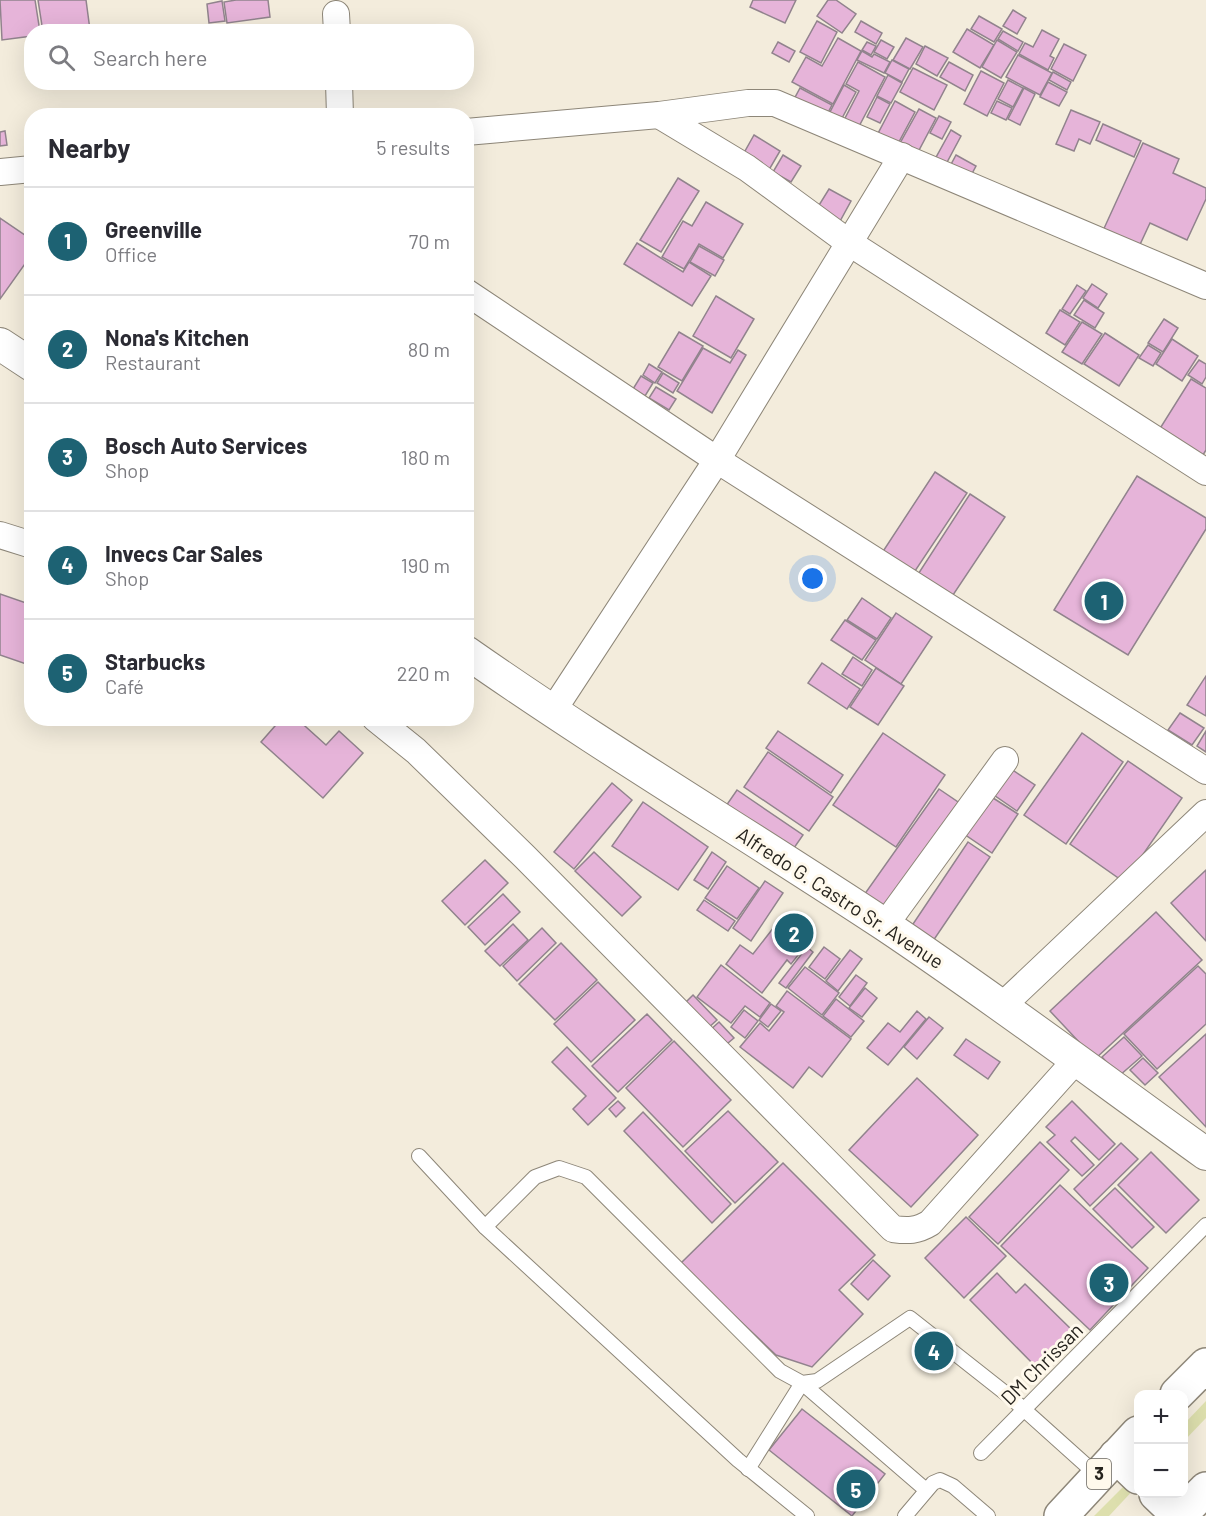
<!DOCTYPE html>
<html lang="en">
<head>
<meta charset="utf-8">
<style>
  body { margin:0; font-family:Barlow,sans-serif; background:#f2f2f3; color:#2b2b33 }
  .controls { position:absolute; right:18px; bottom:18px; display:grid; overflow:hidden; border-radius:12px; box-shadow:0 6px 24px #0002 }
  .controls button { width:54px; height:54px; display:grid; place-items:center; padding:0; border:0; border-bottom:2px solid #e1e1e2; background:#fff; color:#2b2b33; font:30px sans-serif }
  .you { position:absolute; left:813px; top:579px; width:21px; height:21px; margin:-15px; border:4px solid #fff; border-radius:50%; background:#1a73e8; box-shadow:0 0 0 9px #1a73e833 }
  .badge { display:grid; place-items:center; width:39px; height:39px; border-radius:50%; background:#1d6273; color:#fff; font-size:20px; font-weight:700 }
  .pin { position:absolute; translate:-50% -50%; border:3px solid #fff; box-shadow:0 2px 6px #0006 }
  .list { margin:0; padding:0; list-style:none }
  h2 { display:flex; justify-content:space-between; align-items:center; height:78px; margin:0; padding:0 24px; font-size:26px }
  h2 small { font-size:20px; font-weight:400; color:#7c7c81 }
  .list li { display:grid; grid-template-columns:39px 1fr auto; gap:18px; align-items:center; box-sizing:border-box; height:108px; padding:0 24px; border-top:2px solid #e1e1e2 }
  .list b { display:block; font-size:22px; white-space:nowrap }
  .list p { margin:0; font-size:20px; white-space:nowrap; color:#7c7c81 }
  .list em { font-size:20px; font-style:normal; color:#7c7c81 }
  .icon { flex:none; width:33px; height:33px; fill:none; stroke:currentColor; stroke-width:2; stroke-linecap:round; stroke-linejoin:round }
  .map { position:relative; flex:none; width:1206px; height:1516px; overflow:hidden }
  .search { position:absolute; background:#fff; box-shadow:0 6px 24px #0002; left:24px; top:24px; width:450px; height:66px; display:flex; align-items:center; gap:15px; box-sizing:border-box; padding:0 21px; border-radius:24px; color:#7c7c81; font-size:22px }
  .panel { position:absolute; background:#fff; box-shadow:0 6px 24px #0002; left:24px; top:108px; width:450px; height:618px; border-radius:24px }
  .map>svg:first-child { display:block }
  .green { fill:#dddfad }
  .building { fill:#e6b4d9; stroke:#91838d; stroke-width:1.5 }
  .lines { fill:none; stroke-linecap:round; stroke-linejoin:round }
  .service-casing { stroke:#8d8678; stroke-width:16 }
  .minor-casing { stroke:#8d8678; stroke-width:28 }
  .tertiary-casing { stroke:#8d8678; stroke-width:34 }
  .trunk-casing { stroke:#8d8678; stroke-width:36 }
  .service { stroke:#fff; stroke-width:14 }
  .minor { stroke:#fff; stroke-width:26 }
  .tertiary { stroke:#fff; stroke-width:32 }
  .trunk { stroke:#fff; stroke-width:33 }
  .labels { text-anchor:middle; stroke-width:6; stroke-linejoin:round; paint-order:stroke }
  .shield { fill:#fff9ec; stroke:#68645c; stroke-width:1.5 }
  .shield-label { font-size:18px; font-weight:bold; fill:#27241e }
  .street-label { font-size:20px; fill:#27241e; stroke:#fff9ec }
</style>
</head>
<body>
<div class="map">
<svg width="1206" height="1516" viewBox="0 0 1206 1516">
  <rect width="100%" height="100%" fill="#f3ecdc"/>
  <g class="green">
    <polygon points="1206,1401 1206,1418 1184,1441 1184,1424"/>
    <polygon points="1130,1480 1137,1486 1109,1516 1094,1516"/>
  </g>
  <g class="building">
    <polygon points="0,0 35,0 40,32 32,32 32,36 2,40"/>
    <polygon points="38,0 86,0 90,30 43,32"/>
    <polygon points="236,0 268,0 270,17 227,23 224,2"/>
    <polygon points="753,0 796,0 785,23 750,7"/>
    <polygon points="828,0 836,0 856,14 842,33 817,16"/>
    <polygon points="222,1 225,21 209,23 207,4"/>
    <polygon points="1013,10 1026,18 1017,34 1003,26"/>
    <polygon points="979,16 1002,29 994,42 971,29"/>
    <polygon points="817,21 837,32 821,63 800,52"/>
    <polygon points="861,21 882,33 876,44 855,32"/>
    <polygon points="967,29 994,45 980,68 953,52"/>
    <polygon points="1042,30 1059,39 1050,56 1054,58 1048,70 1019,54 1025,43 1033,47"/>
    <polygon points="1003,31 1023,42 1018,51 998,39"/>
    <polygon points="838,38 861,51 833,104 792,82 806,57 822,66"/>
    <polygon points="906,38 923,47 910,69 893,60"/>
    <polygon points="881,40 894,47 887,59 874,52"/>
    <polygon points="997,40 1017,52 1001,78 982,67"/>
    <polygon points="778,42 795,51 789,62 772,53"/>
    <polygon points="867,42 876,46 871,55 862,50"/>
    <polygon points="1064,44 1086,55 1073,81 1051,69"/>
    <polygon points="925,46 948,58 937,76 916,64"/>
    <polygon points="862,51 872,57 874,54 890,62 884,73 857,60"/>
    <polygon points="1018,55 1052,73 1040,95 1006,77"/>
    <polygon points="892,60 909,69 902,82 885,73"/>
    <polygon points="858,62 885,77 856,132 842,124 859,91 846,84"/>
    <polygon points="949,62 973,75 965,91 940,77"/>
    <polygon points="913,68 947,85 934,110 900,92"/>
    <polygon points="981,71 1004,83 987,116 964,104"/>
    <polygon points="1053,72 1071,82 1067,90 1049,80"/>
    <polygon points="888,75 902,83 891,103 877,96"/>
    <polygon points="1008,80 1023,88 1013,107 998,99"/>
    <polygon points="1048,82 1067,92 1059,106 1040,97"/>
    <polygon points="844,85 856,92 841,120 829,114"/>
    <polygon points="800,88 832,105 824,120 792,103"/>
    <polygon points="1024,88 1035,94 1020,125 1008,119"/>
    <polygon points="877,97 890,104 880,123 867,117"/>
    <polygon points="895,101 915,112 894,151 874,141"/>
    <polygon points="997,101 1012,108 1006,120 991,113"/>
    <polygon points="919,109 936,118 917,154 899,145"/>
    <polygon points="1071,110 1100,122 1090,144 1079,139 1074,151 1056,144"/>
    <polygon points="939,116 951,122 942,139 930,133"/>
    <polygon points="1103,124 1141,141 1134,157 1096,140"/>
    <polygon points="951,130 961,136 945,166 934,161"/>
    <polygon points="5,131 7,145 0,146 0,132"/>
    <polygon points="754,135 780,151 766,175 740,160"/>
    <polygon points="1143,143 1179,159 1173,173 1206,188 1206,199 1187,240 1150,223 1137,251 1101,235"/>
    <polygon points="783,155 801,166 791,182 773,172"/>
    <polygon points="956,155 976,166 968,181 948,170"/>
    <polygon points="678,178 699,191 661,252 640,240"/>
    <polygon points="829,189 851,201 839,223 816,210"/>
    <polygon points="706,202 743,224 723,258 699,244 684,269 662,257 683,221 692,226"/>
    <polygon points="0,218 32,240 32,254 0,299"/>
    <polygon points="637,243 683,272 689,262 711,276 692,306 624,264"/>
    <polygon points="699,246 724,260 715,276 690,262"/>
    <polygon points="1092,284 1107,294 1098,308 1083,298"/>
    <polygon points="1077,285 1086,291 1070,314 1062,309"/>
    <polygon points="716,296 754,319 731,358 693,336"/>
    <polygon points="1084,300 1104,313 1095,328 1074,315"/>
    <polygon points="1060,310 1080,322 1065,345 1046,333"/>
    <polygon points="1164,319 1178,328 1163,352 1148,343"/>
    <polygon points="1082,322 1102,334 1082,364 1062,352"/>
    <polygon points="679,332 703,346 682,381 658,367"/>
    <polygon points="1105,333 1139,355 1119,386 1084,364"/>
    <polygon points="1172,339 1198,356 1182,381 1156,364"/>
    <polygon points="1148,345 1161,353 1153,366 1139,358"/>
    <polygon points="703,348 730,363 738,350 746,355 712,413 677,391"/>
    <polygon points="1199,360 1206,364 1206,377 1202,384 1188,375"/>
    <polygon points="649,364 662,372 655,383 643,375"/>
    <polygon points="663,373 679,383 673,393 657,383"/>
    <polygon points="641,376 653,383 645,396 633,389"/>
    <polygon points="1191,379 1206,388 1206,450 1197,465 1154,438"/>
    <polygon points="656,387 676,399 669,410 649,398"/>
    <polygon points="935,472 967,493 909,580 878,559"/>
    <polygon points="1137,476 1206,518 1206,529 1128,655 1054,610"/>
    <polygon points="970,494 1005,517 947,604 913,582"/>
    <polygon points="0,594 32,605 32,666 0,655"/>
    <polygon points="862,598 891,618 877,639 847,620"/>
    <polygon points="896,613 932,637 901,684 865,660"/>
    <polygon points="845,620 876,640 862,660 831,640"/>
    <polygon points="853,657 872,670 862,686 842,674"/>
    <polygon points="822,663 860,689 847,709 808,683"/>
    <polygon points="876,668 904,686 878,725 850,707"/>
    <polygon points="1206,676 1206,716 1187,705"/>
    <polygon points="1180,713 1204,728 1192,745 1168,730"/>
    <polygon points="282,718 296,718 326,745 339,731 363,753 323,798 261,742"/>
    <polygon points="778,731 843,775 831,793 766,748"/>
    <polygon points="1206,731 1206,752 1197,746"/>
    <polygon points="883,733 945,775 896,847 833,805"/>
    <polygon points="1082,733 1123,762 1066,844 1024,815"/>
    <polygon points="768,752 833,797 809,831 744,787"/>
    <polygon points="1128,761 1182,798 1124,882 1070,844"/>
    <polygon points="1008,767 1035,785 1017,811 991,793"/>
    <polygon points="612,783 632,800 574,869 554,852"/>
    <polygon points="939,789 961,804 887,911 864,895"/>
    <polygon points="737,790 803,835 785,861 719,816"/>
    <polygon points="990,796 1018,814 992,853 964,834"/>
    <polygon points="643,802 708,847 678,890 612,846"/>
    <polygon points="968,842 990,857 933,941 911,927"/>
    <polygon points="594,852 641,897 622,916 575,871"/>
    <polygon points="712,852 726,862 708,889 694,880"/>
    <polygon points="485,860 508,883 465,925 442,901"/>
    <polygon points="727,866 759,888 737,919 705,898"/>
    <polygon points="1206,870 1206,941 1171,903"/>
    <polygon points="765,881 783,893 751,941 733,928"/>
    <polygon points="503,894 520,912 485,945 468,927"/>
    <polygon points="704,900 735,921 728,931 697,910"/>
    <polygon points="1156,912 1202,960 1095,1059 1050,1011"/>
    <polygon points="513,924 528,940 500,966 485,951"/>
    <polygon points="774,927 803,949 791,964 787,960 762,993 726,964 740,945 753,954"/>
    <polygon points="542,928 556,943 517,981 503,966"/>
    <polygon points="561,943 597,980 555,1020 519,984"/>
    <polygon points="807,947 813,952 786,988 779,983"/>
    <polygon points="824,947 840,959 825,979 809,967"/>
    <polygon points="850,950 862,959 838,991 826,981"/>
    <polygon points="721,965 770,1003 760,1017 745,1006 731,1023 697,997"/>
    <polygon points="1198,966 1206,974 1206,1024 1157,1069 1124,1034"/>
    <polygon points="805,967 839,993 822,1015 788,988"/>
    <polygon points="856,975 867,983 850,1006 839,997"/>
    <polygon points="598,982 635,1020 591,1062 554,1024"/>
    <polygon points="865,988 877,998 862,1017 849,1008"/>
    <polygon points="787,991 851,1039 822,1077 809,1067 793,1088 740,1047 760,1023 769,1031 784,1012 776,1006"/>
    <polygon points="693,995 717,1020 707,1029 684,1004"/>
    <polygon points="836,999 864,1021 851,1037 823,1016"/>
    <polygon points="771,1004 781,1011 768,1027 759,1020"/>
    <polygon points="744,1010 758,1021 745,1038 731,1027"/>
    <polygon points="917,1011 926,1019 888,1065 867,1048 888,1023 900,1032"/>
    <polygon points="647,1014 672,1040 618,1092 592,1066"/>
    <polygon points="929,1017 943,1028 917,1059 904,1047"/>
    <polygon points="719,1022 734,1038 722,1048 708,1032"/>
    <polygon points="1206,1034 1206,1127 1159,1077"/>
    <polygon points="1124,1037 1142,1056 1119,1076 1102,1057"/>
    <polygon points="966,1039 1000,1062 988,1079 954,1055"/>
    <polygon points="674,1041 731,1100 683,1147 626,1088"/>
    <polygon points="567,1047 616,1098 588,1125 573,1109 586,1096 552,1062"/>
    <polygon points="1143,1058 1158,1073 1145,1085 1130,1070"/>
    <polygon points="917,1078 978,1135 911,1207 849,1150"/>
    <polygon points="618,1101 625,1108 616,1117 609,1109"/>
    <polygon points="1072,1101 1115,1144 1099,1160 1075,1137 1071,1141 1094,1165 1082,1176 1047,1142 1055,1135 1046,1127"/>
    <polygon points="728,1111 778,1162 735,1203 685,1151"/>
    <polygon points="643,1112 731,1204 712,1223 624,1131"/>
    <polygon points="1040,1142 1069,1170 998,1244 969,1217"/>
    <polygon points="1121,1143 1138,1159 1090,1206 1074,1189"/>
    <polygon points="1151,1152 1199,1200 1166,1233 1118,1185"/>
    <polygon points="783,1163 875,1255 839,1290 863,1314 812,1367 776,1355 680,1264"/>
    <polygon points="1060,1185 1148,1268 1090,1330 1001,1246"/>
    <polygon points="1115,1188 1154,1227 1132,1248 1093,1209"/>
    <polygon points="966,1217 1006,1256 964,1298 925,1258"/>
    <polygon points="873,1260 890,1276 868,1300 851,1284"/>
    <polygon points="997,1273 1016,1293 1025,1284 1075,1333 1038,1369 970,1300"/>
    <polygon points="802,1409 885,1474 852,1516 769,1450"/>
  </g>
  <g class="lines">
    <defs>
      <g id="service">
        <polyline points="419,1156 485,1227 738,1460 807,1516"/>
        <polyline points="485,1227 535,1177 559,1168 586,1177 780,1371 802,1383 817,1381 910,1318 1009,1396 1097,1475"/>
        <polyline points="981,1453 1206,1225"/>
        <polyline points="748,1469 802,1383 926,1490"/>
        <polyline points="905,1516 933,1483 940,1480 953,1486 988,1516"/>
      </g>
      <g id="minor">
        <polyline points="336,14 337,32"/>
        <polyline points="339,82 340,116"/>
        <polyline points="659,115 747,168 848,242 1206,472"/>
        <polyline points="466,132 659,115 748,103 775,103 1206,286"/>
        <polyline points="0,172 32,169"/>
        <polyline points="466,292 717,460 1206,771"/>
        <polyline points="0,535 32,545"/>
        <polyline points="552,712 717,460 902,156"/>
        <path d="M375,718L416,751L525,857L893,1229C908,1231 917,1231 930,1223L1076,1060"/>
        <polyline points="885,925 1005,760"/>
        <polyline points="1002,1006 1206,813"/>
      </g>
      <g id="tertiary">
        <polyline points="0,344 32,365"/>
        <path d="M466,652C603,748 746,833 885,925C994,998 1099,1077 1206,1154"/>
      </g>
      <g id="trunk">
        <polyline points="1177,1394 1206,1365"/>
        <polyline points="1116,1456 1138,1477"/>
        <polyline points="1156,1494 1179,1516"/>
        <polyline points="1061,1516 1138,1433"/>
        <polyline points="1179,1516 1206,1489"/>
      </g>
    </defs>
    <use href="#service" class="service-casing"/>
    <use href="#minor" class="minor-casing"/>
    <use href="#tertiary" class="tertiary-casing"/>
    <use href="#trunk" class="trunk-casing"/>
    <use href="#service" class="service"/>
    <use href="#minor" class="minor"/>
    <use href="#tertiary" class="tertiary"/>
    <use href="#trunk" class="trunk"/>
  </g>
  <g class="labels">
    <rect class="shield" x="1087" y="1459" width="24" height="30" rx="4.5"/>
    <g class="shield-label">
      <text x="1099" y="1480">3</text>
    </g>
    <g class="street-label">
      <text transform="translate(840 898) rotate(33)" y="7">Alfredo G. Castro Sr. Avenue</text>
      <text transform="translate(1042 1364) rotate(-45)" y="7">DM Chrissan</text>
    </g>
  </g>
</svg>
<div class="controls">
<button>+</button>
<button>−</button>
</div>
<div class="you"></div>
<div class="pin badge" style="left:1104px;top:601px">1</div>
<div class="pin badge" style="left:794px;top:933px">2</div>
<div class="pin badge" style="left:1109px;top:1283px">3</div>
<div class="pin badge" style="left:934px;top:1351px">4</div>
<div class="pin badge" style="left:856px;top:1489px">5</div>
<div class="search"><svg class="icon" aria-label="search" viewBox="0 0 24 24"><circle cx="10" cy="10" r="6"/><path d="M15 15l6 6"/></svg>Search here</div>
<section class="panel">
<h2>Nearby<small>5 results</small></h2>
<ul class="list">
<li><span class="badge">1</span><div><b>Greenville</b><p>Office</p></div><em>70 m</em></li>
<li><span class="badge">2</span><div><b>Nona's Kitchen</b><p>Restaurant</p></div><em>80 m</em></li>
<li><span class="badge">3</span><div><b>Bosch Auto Services</b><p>Shop</p></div><em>180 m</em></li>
<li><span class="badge">4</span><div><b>Invecs Car Sales</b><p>Shop</p></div><em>190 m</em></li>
<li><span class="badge">5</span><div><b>Starbucks</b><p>Café</p></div><em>220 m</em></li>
</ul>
</section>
</div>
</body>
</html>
